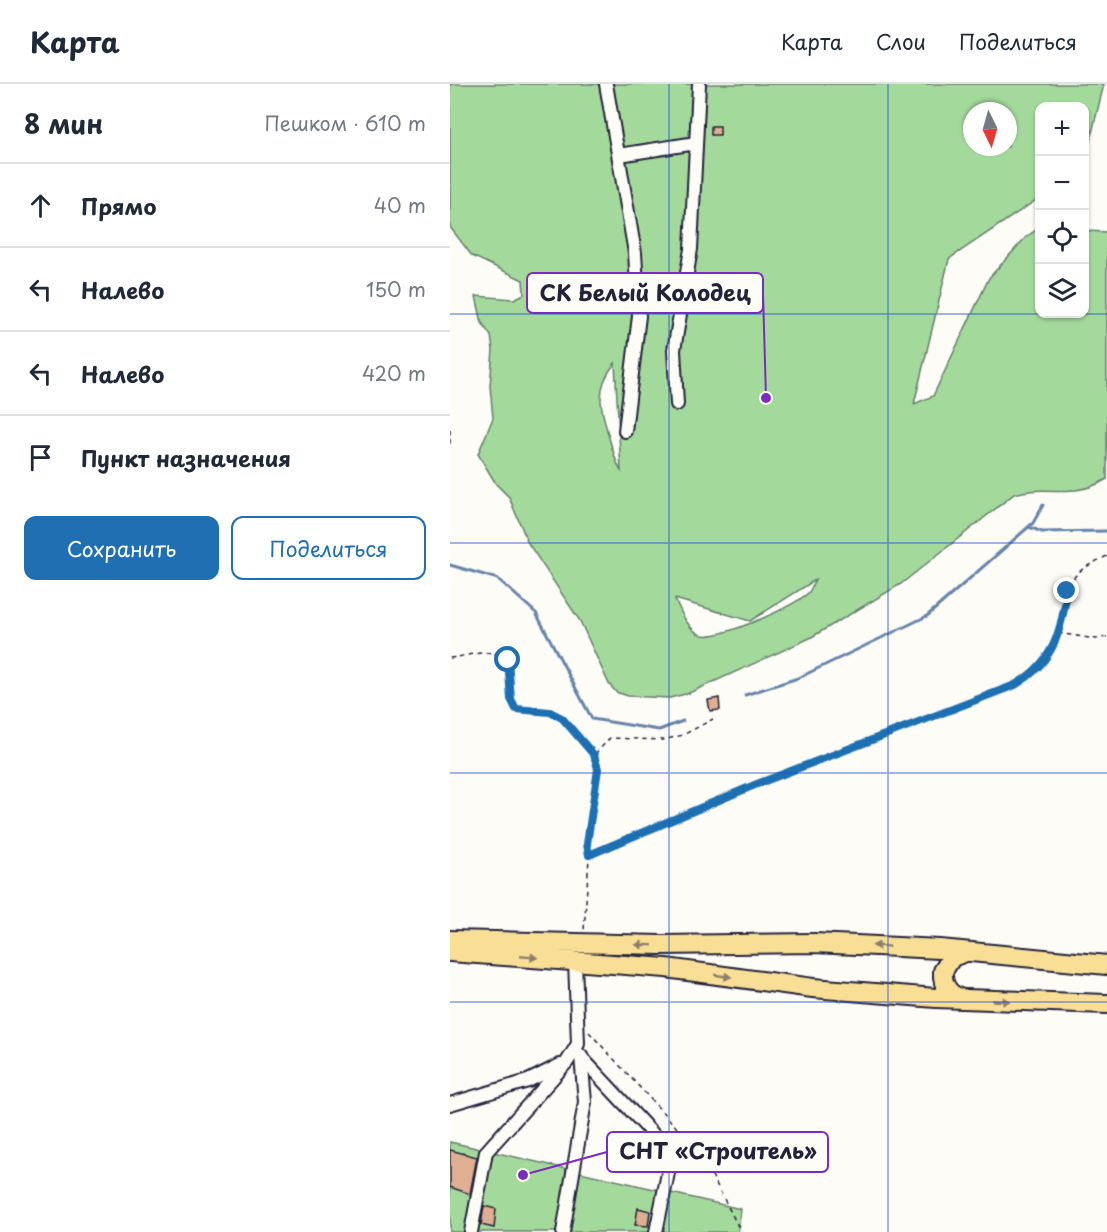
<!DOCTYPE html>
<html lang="ru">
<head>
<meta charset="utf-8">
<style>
  body { margin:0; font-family:"Playpen Sans",sans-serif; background:#f6f6f7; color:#1f2937 }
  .controls { position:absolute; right:18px; top:18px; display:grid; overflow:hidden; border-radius:12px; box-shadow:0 2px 4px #0004 }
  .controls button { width:54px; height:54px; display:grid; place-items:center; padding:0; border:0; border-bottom:2px solid #e0e1e3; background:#fff; color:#1f2937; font:30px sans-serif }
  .compass { position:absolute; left:513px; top:18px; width:54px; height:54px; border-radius:50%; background:#fff; box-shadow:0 2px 4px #0004; rotate:175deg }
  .stop { position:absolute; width:18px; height:18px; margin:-14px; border:4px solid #1f6fb2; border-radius:50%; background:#fff }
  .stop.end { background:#1f6fb2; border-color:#fff; box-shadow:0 2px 6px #0008 }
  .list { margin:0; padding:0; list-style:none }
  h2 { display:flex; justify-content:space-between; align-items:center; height:78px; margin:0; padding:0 24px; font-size:26px }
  h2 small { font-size:20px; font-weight:400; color:#747a83 }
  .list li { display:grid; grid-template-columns:39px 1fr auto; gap:18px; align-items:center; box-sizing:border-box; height:84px; padding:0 24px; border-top:2px solid #e0e1e3 }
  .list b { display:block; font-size:22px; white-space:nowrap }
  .list em { font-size:20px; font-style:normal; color:#747a83 }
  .actions { display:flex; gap:12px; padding:18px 24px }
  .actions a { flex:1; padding:14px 0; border:2px solid #1f6fb2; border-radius:12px; text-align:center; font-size:21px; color:#1f6fb2 }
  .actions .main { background:#1f6fb2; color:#fff }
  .icon { flex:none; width:33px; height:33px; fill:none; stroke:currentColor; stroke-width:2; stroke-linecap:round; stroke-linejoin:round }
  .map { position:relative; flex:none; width:657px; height:1148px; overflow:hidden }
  header { display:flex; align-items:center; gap:36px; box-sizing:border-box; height:84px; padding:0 30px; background:#fff; border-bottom:2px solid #e0e1e3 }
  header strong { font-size:28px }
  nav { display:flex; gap:33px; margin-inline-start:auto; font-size:21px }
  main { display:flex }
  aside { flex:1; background:#fff }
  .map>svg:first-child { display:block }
  .green { fill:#a4d99c; stroke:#637e6c; stroke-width:1.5; fill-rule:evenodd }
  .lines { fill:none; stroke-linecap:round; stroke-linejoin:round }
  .stream { stroke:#6685a8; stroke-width:3 }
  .building { fill:#e0af92; stroke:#22223b; stroke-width:1.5 }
  .minor-casing { stroke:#22223b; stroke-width:16 }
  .highway-casing { stroke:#22223b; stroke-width:22 }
  .path { stroke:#22223b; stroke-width:1.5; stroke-dasharray:4.5 4.5; stroke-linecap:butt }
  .minor { stroke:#fdfcf7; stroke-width:12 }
  .highway { stroke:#f9df96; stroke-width:18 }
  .oneway { fill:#8e8068 }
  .route { stroke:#1f6fb2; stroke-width:8 }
  .grid { fill:none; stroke:#1d4ed8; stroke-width:1.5; stroke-opacity:0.55 }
  .leader { fill:none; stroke:#7b2cbf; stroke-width:2 }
  .callout-dot { fill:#7b2cbf; stroke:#fdfcf7; stroke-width:2 }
  .callout { fill:#fdfcf7; stroke:#7b2cbf; stroke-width:2 }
  .callout-label { font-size:22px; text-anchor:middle; font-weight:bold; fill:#22223b }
</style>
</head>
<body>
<header>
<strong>Карта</strong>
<nav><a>Карта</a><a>Слои</a><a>Поделиться</a></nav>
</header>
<main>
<aside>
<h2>8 мин<small>Пешком · 610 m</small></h2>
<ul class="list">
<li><svg class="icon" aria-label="ahead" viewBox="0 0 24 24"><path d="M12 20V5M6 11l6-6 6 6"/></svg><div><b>Прямо</b></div><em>40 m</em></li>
<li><svg class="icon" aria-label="left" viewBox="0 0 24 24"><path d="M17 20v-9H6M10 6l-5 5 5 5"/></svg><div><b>Налево</b></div><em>150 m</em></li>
<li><svg class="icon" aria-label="left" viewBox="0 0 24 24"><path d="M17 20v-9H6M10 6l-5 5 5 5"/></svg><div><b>Налево</b></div><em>420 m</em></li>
<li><svg class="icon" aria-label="arrive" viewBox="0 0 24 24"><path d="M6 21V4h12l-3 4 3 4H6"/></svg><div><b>Пункт назначения</b></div></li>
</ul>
<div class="actions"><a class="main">Сохранить</a><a>Поделиться</a></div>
</aside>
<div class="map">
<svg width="657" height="1148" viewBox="0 0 657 1148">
  <rect width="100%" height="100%" fill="#fdfcf7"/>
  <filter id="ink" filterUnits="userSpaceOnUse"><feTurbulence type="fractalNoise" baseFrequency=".0167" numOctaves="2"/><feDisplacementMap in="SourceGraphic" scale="12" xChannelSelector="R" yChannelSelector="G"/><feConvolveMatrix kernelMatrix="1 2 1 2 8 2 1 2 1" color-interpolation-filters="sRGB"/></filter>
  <g filter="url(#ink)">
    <g class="green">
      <path d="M0,0H654L635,77L634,22H590L589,114L499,175L464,320L483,312L539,194L576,153L589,144L590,230H634L635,147L657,148V395C622,416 599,400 564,410L451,500L360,554L239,609L220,614L178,612L166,608L159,600L130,537L78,459L59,413L46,400L28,370L43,334L40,302L43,266L41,252L32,239L26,212L64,215L74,210L73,196L22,172L0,143ZM522,27H558V63H522ZM165,279L171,387C165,378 150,325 151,314C151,301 157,289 165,279ZM365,496C363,500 361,505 359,508C347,522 270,555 252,551C239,548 230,526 225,515L300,537Z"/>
      <polygon points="0,1058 291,1125 288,1148 0,1148"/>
    </g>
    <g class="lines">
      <g class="stream">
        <polyline points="579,443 592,448 657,447"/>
        <polyline points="0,481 48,495 86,529 142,635 209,646 233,637"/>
        <polyline points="295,611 348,594 477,532 583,439 593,421"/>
      </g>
    </g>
    <g class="building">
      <rect x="261" y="42" width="9" height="9"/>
      <polygon points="269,614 270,626 260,627 258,616"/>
      <polygon points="0,1066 27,1073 20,1110 0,1103"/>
      <polygon points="34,1122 46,1125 44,1144 31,1141"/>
      <polygon points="188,1124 200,1127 198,1142 185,1141"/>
    </g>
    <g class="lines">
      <defs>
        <g id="minor">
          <polyline points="156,0 185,169 189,232 175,347"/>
          <polyline points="169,71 246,59"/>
          <polyline points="227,320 224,266 241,165 249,0"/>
          <polyline points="131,973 213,1061 219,1074 219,1084 206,1148"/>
          <polyline points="0,1020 78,997 110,981"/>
          <polyline points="21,1148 36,1068 117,978 128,960 125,877"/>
          <polyline points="113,1148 135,1018 131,972"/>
        </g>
        <g id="highway">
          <polyline points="0,856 211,861 364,859 490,865 657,881"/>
          <polyline points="0,868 216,884 363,904 486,914 657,920"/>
          <path d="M513,915C499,912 492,902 493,887L502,873L516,868"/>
        </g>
      </defs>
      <use href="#minor" class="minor-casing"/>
      <use href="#highway" class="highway-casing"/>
      <g class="path">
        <polyline points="0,346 0,361"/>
        <polyline points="608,549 646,555 657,553"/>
        <path d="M0,574C20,572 42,562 58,576L61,615L66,625L100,629L112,634L144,671L148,685L137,761L139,774L134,846"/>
        <polyline points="145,670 160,654 213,656 233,651 263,635"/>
        <path d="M139,771L307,700L565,601C588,587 604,567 612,540C616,525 614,509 623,495C630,484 645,478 657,472"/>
        <polyline points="139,948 239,1057 257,1082 291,1148"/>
      </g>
      <use href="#minor" class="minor"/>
      <use href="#highway" class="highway"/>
    </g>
    <defs><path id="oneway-solid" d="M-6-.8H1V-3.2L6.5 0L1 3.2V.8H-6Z" transform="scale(1.5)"/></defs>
    <g class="oneway">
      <use href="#oneway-solid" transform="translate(194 861) rotate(-179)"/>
      <use href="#oneway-solid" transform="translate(431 862) rotate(-177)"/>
      <use href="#oneway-solid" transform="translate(79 873) rotate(5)"/>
      <use href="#oneway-solid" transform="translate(273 892) rotate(8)"/>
      <use href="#oneway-solid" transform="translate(551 917) rotate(3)"/>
    </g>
  </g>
  <g class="lines" filter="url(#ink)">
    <path class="route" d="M58,576L61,615L66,625L100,628L112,634L144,671L148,685L137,760L139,771L307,700L565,601C603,579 611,549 617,507"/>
  </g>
  <path class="grid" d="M219,0V1148M438,0V1148M0,230H657M0,459H657M0,689H657M0,918H657"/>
  <path class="leader" d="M316 314L313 209M73 1091L157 1068"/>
  <g class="callout-dot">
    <circle cx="316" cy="314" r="6"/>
    <circle cx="73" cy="1091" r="6"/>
  </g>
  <g class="callout">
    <rect x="77" y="189" width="236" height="40" rx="6"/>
    <rect x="157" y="1048" width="221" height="40" rx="6"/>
  </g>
  <g class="callout-label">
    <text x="195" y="217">СК Белый Колодец</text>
    <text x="268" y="1075">СНТ «Строитель»</text>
  </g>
</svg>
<div class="controls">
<button>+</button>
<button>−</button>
<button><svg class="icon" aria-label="locate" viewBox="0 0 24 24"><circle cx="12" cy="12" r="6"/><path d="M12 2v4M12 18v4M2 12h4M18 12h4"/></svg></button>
<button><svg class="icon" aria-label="layers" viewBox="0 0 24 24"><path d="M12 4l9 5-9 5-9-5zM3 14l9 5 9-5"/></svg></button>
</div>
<svg class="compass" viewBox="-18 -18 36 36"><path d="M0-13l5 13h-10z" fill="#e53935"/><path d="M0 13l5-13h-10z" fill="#747a83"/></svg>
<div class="stop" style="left:58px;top:576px"></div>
<div class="stop end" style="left:617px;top:507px"></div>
</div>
</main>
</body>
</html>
